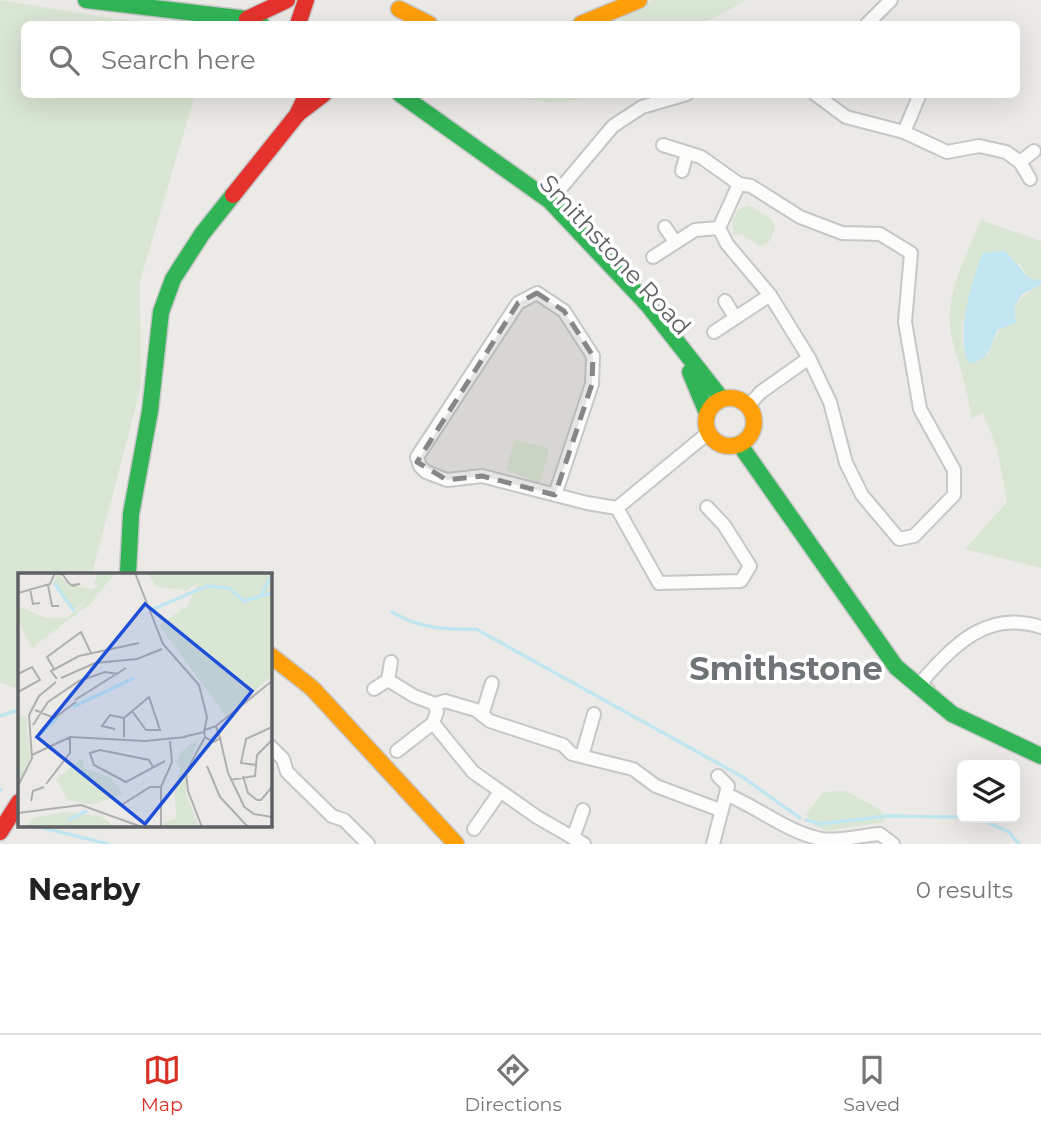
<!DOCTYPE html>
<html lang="en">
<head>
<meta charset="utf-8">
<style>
  body { margin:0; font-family:Montserrat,sans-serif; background:#f2f2f2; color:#222 }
  .controls { position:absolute; right:21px; bottom:21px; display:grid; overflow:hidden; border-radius:10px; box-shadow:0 7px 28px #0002 }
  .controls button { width:63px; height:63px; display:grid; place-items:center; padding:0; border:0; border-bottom:2px solid #e0e0e0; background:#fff; color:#222; font:35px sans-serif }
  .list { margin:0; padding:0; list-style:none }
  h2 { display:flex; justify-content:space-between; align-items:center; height:91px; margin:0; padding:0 28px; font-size:30px }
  h2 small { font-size:23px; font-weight:400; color:#767676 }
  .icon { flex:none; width:38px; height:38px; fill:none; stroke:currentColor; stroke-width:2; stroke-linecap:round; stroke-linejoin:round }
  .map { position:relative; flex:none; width:1041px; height:844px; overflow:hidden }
  .search { position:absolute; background:#fff; box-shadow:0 7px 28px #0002; left:21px; right:21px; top:21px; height:77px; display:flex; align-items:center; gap:18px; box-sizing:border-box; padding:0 24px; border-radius:10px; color:#767676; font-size:26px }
  .sheet { height:189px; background:#fff }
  nav { display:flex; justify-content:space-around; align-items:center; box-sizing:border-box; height:98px; border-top:2px solid #e0e0e0; background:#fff; font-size:19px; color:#767676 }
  nav a { display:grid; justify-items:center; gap:4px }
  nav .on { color:#d93025 }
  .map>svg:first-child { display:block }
  .green { fill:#dae6d4 }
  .water { fill:#c1e6f1 }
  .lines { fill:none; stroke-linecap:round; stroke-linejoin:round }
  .stream { stroke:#c1e6f1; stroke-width:3.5 }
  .street-casing { stroke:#c6c7c6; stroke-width:16 }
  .fast-casing { stroke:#c6c7c6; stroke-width:19 }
  .slow-casing { stroke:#c6c7c6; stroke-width:19 }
  .jam-casing { stroke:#c6c7c6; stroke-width:19 }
  .street { stroke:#fcfcfb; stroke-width:12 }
  .fast { stroke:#30b455; stroke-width:16 }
  .slow { stroke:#ff9f0a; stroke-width:16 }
  .jam { stroke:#e5322d; stroke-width:16 }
  .marked { fill:#858789; fill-opacity:0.2; stroke:#858789; stroke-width:5; stroke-dasharray:14 9; stroke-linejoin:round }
  .labels { text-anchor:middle; stroke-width:7; stroke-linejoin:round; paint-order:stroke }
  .street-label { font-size:24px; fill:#5d6164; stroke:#fff }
  .district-label { font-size:32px; font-weight:bold; fill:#6e7376; stroke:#fff }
  .inset-river { fill:none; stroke:#c1e6f1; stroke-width:3.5 }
  .inset-road { fill:none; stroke:#afafaf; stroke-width:2 }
  .view { fill:#1d4ed8; fill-opacity:0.15; stroke:#1d4ed8; stroke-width:3.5 }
  .inset-edge { fill:none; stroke:#5d6164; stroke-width:3.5 }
</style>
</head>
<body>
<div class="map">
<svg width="1041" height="844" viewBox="0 0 1041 844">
  <rect width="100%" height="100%" fill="#eceae7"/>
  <g class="green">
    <polygon points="0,0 115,19 185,24 24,24 24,94 195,95 140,281 141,386 92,574 19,575 19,689 0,683"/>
    <polygon points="654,0 747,0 702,24 612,24"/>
    <polygon points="489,95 595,95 560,103"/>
    <polygon points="749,205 771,219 775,227 771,240 760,247 741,234 734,235 732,221 738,210"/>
    <path d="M981,220L1041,241V280L1029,278L1019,263L977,269L962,328L963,348L988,355C999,326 1013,298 1041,285V568L965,549L1007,502L997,448L983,413L971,419C969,389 957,363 951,334C944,295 966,255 981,220Z"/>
    <polygon points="515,440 549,448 540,483 506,470"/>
    <polygon points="845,791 878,808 885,817 883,822 828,831 815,826 806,814 823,792"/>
  </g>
  <path class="water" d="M1005,251L1029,278L1041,280V285L1022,294L1014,307L1016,323L997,330C991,347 988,362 968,363C956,328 971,287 982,253Z"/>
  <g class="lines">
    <g class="stream">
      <path d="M392,612C418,628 446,630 476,629L741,776L800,818"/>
      <polyline points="0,716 19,710"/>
      <polyline points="0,789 1,790"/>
      <polyline points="978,818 1009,832 1019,844"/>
      <polyline points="806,820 821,824 887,816 962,817"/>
      <polyline points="36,826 108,844"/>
    </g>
    <defs>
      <g id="street">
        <polyline points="867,24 891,0"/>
        <polyline points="815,94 846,117 904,132 947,152 979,146 1006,152 1020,162 1030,179"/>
        <polyline points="904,132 920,94"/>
        <polyline points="663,145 701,157 739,184"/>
        <polyline points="1020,162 1034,151"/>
        <polyline points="682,171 687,153"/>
        <polygon points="739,184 751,186 800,217 842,233 880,234 911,253 905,322 920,409 954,470 954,495 914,536 899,539 862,495 846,463 830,402 809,358 770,295 727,244 719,228"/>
        <polyline points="550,201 613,126 642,107 687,94"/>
        <polyline points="665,227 675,242"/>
        <polyline points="653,257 695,230 719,228"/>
        <polyline points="725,301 735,317"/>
        <polyline points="714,332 770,295"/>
        <polyline points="748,406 761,392 809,358"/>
        <polyline points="555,495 592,384 593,356 564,311 537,293 518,303 417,457 420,466 426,472 447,480 482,476 587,503 617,508 708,433"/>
        <polyline points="617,508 659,583 741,581 750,566 724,525 707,507"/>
        <polyline points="388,680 391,662"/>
        <polyline points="374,689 388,680 414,696 435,704 445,701 476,710 490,721 563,745 572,754 633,769 656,786 720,810"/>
        <path d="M928,690L921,684L923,680C956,643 988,610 1041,627"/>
        <polyline points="435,704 437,712 433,723 473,772 537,817 584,844"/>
        <polyline points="482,715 492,683"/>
        <polyline points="270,746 283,759 287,772 332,816 344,820 368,844"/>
        <polyline points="397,751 433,723"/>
        <polyline points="582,756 594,714"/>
        <path d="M728,795C759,808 787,832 821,839C838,842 863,835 880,834L893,844"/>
        <polyline points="474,829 500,792"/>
        <polyline points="573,838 583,810"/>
        <polyline points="713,844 728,786 718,776"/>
      </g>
      <g id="fast">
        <polyline points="86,0 247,19 261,24"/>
        <polyline points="400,94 550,201 648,305 721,398"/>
        <polyline points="690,372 707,413"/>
        <polyline points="740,445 896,667 952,714 1041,756"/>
        <polyline points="128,573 131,514 150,411 161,312 173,279 202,234 233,195"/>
      </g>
      <g id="slow">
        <polyline points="399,9 429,24"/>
        <polyline points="581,24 639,0"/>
        <circle cx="730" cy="422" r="24"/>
        <polyline points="270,655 312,688 456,844"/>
      </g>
      <g id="jam">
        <polyline points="247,19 287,0"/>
        <polyline points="298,24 306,0"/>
        <polyline points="299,113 324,94"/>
        <polyline points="233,195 297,115 307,94"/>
        <polyline points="0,832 19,802"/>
      </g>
    </defs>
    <use href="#street" class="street-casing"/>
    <use href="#fast" class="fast-casing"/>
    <use href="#slow" class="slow-casing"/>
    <use href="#jam" class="jam-casing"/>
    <use href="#street" class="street"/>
    <use href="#fast" class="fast"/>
    <use href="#slow" class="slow"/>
    <use href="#jam" class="jam"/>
  </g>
  <path class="marked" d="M537,293L564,311L593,356L592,384L555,495L482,476L447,480L417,462L518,303Z"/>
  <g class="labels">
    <g class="street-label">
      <text transform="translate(615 255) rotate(47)" y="8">Smithstone Road</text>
    </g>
    <g class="district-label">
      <text x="786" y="680">Smithstone</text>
    </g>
  </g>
  <g transform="translate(18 573)">
    <rect width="254" height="254" fill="#eceae7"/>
    <path d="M81,0H97L73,30L14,75L0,48V33L28,45L50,44L70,27L56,37L36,9L39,1L50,11L73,16L83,12H75ZM129,0H254V103L208,143L141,52L169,33L180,10L168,17L139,14ZM0,141L8,144L12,184L0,213ZM183,163L168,195V221L181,254H146V249L159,245L156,222L162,195L158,190L163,179ZM65,185L66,195L94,205L105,221L75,232L50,227L38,206ZM47,239L83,243L97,254H7L15,245Z" fill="#dae6d4"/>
    <path class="inset-river" d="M36,10L56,38M243,22L254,2M133,37L189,13L211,15L226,28L254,20M55,134L116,105M22,161L40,144M50,247L69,238"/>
    <path class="inset-road" d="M39,0L45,2L50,9L52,11L55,13L62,11L53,12M117,0L145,71L181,112L189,144L186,159L187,164L196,169L202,165L198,153L187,157M30,12L34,33H41M12,16L15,31L22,30M0,20L32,11L37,0M36,96L29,84L63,59L73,80M0,101L14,94L22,107L0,119M43,105L77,90L119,86L144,76M39,106L33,98L61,83L121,70M57,127L108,95M17,137L36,145L58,129M15,152L30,129L61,108L87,99L100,101M198,153L254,108M97,156L84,153L92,142L106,145M106,164V145L131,124L142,157H128L114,138M165,164L186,159M202,165L210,200L226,233M14,182L52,164L127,168L168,164M14,186L11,142L21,123L38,109M239,192L223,190L228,166L254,154M189,193L202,224L230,254M135,194L131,187L82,177L72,180L76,192L108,209L147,188M225,203L230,220L239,227H243L254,214M212,207L237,203L239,182L254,167M28,211L52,180V166H48M0,213L14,185M13,228L15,218L26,214M105,231L132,214H143M225,233L236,241L254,244M0,240L63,232L124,254M143,254V214L154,189L152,168M184,254L170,218L168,199L187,164"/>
    <path class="view" d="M127,31L234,118L127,251L19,164Z"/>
    <rect width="254" height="254" class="inset-edge"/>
  </g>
</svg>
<div class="controls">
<button><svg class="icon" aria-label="layers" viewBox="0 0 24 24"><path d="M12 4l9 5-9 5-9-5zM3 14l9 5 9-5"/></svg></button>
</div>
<div class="search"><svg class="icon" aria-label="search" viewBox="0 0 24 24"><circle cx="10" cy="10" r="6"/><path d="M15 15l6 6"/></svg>Search here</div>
</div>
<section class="sheet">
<h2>Nearby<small>0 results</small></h2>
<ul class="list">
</ul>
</section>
<nav>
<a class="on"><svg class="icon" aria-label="map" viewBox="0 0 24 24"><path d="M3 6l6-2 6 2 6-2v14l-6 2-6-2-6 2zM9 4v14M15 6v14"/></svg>Map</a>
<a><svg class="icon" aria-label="directions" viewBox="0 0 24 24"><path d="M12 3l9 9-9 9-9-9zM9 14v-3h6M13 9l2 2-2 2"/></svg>Directions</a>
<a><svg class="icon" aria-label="saved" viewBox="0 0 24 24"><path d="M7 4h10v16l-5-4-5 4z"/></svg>Saved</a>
</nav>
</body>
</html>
